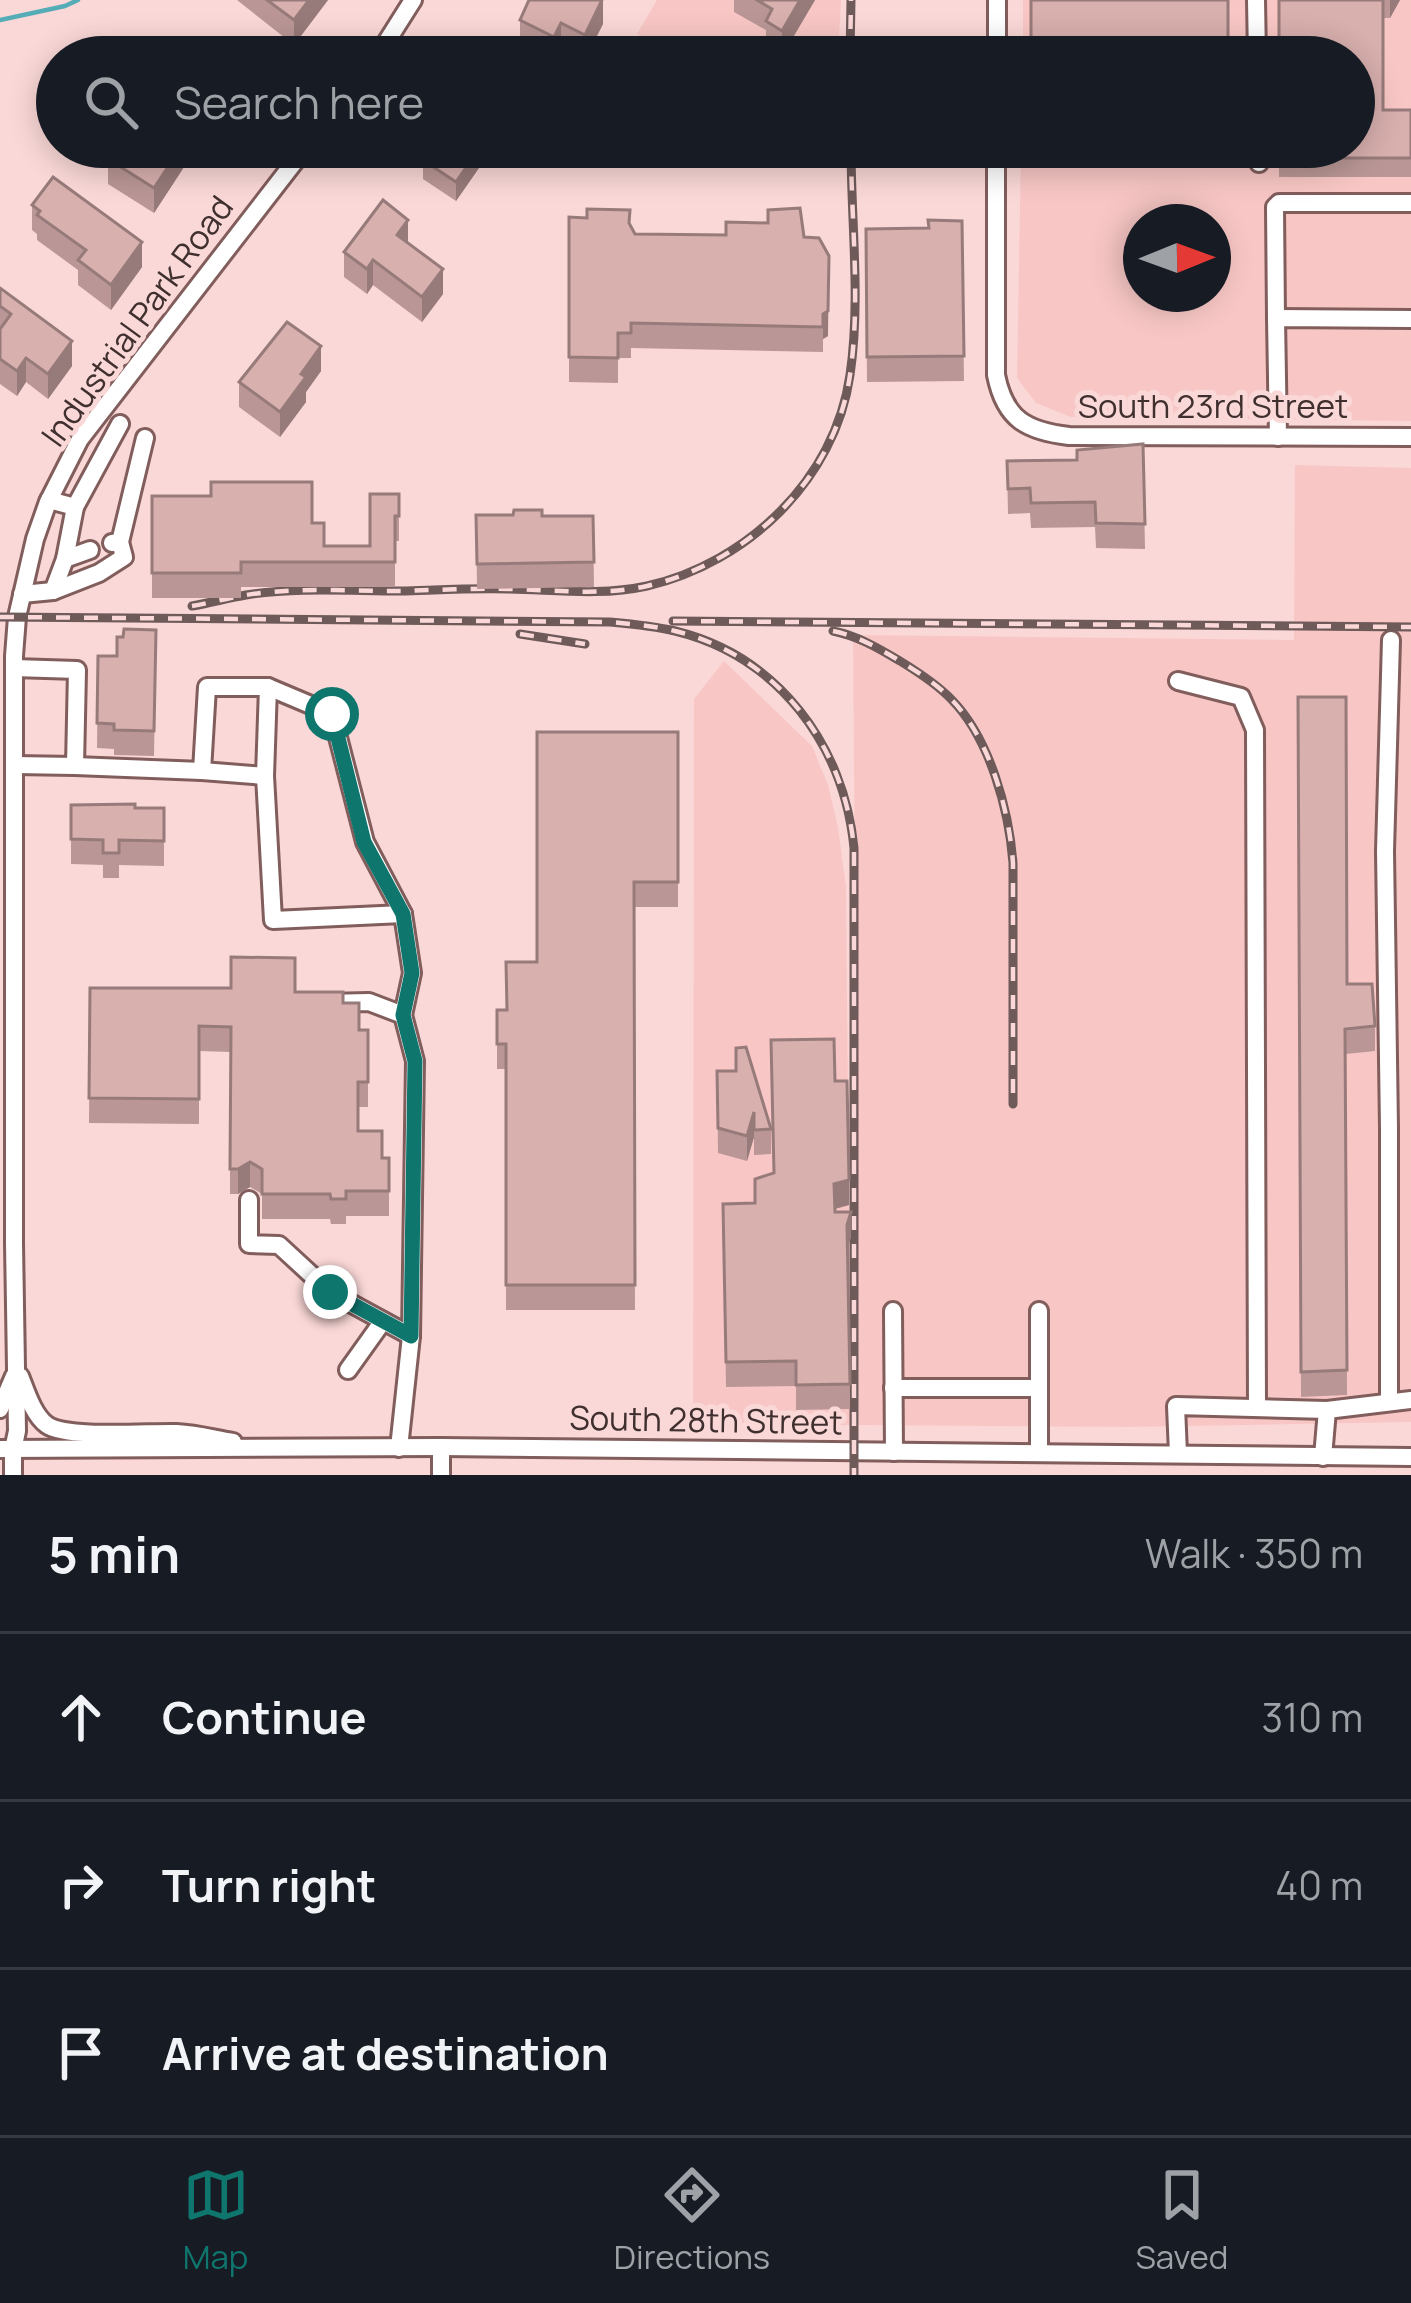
<!DOCTYPE html>
<html lang="en">
<head>
<meta charset="utf-8">
<style>
  body { margin:0; font-family:Manrope,sans-serif; background:#20242c; color:#f1f3f6 }
  .compass { position:absolute; left:1123px; top:204px; width:108px; height:108px; border-radius:50%; background:#171b24; box-shadow:0 6px 30px #0003; rotate:89deg }
  .stop { position:absolute; width:36px; height:36px; margin:-27px; border:9px solid #0f766e; border-radius:50%; background:#fff }
  .stop.end { background:#0f766e; border-color:#fff; box-shadow:0 3px 12px #0008 }
  .list { margin:0; padding:0; list-style:none }
  h2 { display:flex; justify-content:space-between; align-items:center; height:156px; margin:0; padding:0 48px; font-size:51px }
  h2 small { font-size:39px; font-weight:400; color:#9ea1a6 }
  .list li { display:grid; grid-template-columns:78px 1fr auto; gap:36px; align-items:center; box-sizing:border-box; height:168px; padding:0 48px; border-top:3px solid #363941 }
  .list b { display:block; font-size:45px; white-space:nowrap }
  .list em { font-size:39px; font-style:normal; color:#9ea1a6 }
  .icon { flex:none; width:66px; height:66px; fill:none; stroke:currentColor; stroke-width:2; stroke-linecap:round; stroke-linejoin:round }
  .map { position:relative; flex:none; width:1411px; height:1475px; overflow:hidden }
  .search { position:absolute; background:#171b24; box-shadow:0 6px 30px #0003; left:36px; right:36px; top:36px; height:132px; display:flex; align-items:center; gap:30px; box-sizing:border-box; padding:0 42px; border-radius:66px; color:#9ea1a6; font-size:45px }
  .sheet { height:660px; background:#171b24 }
  nav { display:flex; justify-content:space-around; align-items:center; box-sizing:border-box; height:168px; border-top:3px solid #363941; background:#171b24; font-size:33px; color:#9ea1a6 }
  nav a { display:grid; justify-items:center; gap:6px }
  nav .on { color:#0f766e }
  .map>svg:first-child { display:block }
  .built { fill:#f8c7c5; fill-rule:evenodd }
  .lines { fill:none; stroke-linecap:round; stroke-linejoin:round }
  .stream { stroke:#54acb6; stroke-width:4.5 }
  .minor-casing { stroke:#815d5c; stroke-width:22 }
  .minor { stroke:#fff; stroke-width:16 }
  .rail-casing { stroke:#6f5a5a; stroke-width:9 }
  .rail { stroke:#fad8d7; stroke-width:4.5; stroke-dasharray:14; stroke-linecap:butt }
  .wall { fill:#ba9796 }
  .shaded-wall { fill:#977b7a }
  .building { fill:#d8b0ae; stroke:#977b7a; stroke-width:3 }
  .route { stroke:#0f766e; stroke-width:15 }
  .labels { text-anchor:middle; stroke-width:10; stroke-linejoin:round; paint-order:stroke }
  .street-label { font-size:33px; fill:#3f2f2f; stroke:#fad8d7 }
</style>
</head>
<body>
<div class="map">
<svg width="1411" height="1475" viewBox="0 0 1411 1475">
  <rect width="100%" height="100%" fill="#fad8d7"/>
  <g class="built">
    <polygon points="657,0 841,0 838,57 673,57 637,34"/>
    <path d="M1023,0H1411V421L1071,417L1036,403L1017,378L1021,147H1354V57H1023ZM1141,222H1213V294H1141Z"/>
    <polygon points="1295,465 1411,468 1411,1422 1129,1427 859,1425 853,635 1294,640"/>
    <polygon points="724,661 812,746 828,785 838,827 846,887 851,1425 693,1429 694,699"/>
  </g>
  <g class="lines">
    <polyline class="stream" points="0,20 65,6 78,0"/>
    <defs>
      <g id="minor">
        <polyline points="1256,0 1257,57"/>
        <polyline points="377,57 413,0"/>
        <polyline points="997,57 997,0"/>
        <path d="M996,147V375C1005,420 1027,431 1069,436L1411,437"/>
        <polyline points="1259,147 1259,163"/>
        <polyline points="996,154 1173,152"/>
        <polyline points="1276,318 1275,207 1279,203 1411,203"/>
        <polyline points="1278,437 1276,318 1411,319"/>
        <polyline points="49,500 75,507 120,424"/>
        <polyline points="112,543 120,542 145,438"/>
        <polyline points="65,559 90,550"/>
        <polyline points="53,591 99,573 124,557 120,542"/>
        <polyline points="22,594 53,591 65,559 75,507"/>
        <polyline points="14,668 77,670 75,766 14,765"/>
        <polyline points="1178,681 1241,697 1255,730 1257,1408"/>
        <polyline points="268,687 265,776 273,920 403,914"/>
        <polyline points="75,766 202,771 207,687 268,687 332,714 365,842 403,914 412,973 403,1015"/>
        <polyline points="202,771 265,776"/>
        <polyline points="325,1003 369,1002 403,1015 415,1061 411,1336 399,1448"/>
        <polyline points="249,1200 249,1244 279,1245 330,1292 411,1336"/>
        <polyline points="893,1311 894,1452"/>
        <polyline points="348,1370 383,1321"/>
        <path d="M20,1376C26,1391 33,1415 47,1425C67,1439 150,1432 177,1433C196,1434 215,1439 233,1442"/>
        <polyline points="893,1388 1039,1388"/>
        <polyline points="1389,1401 1389,1128 1385,851 1391,640"/>
        <polyline points="0,1409 14,1376"/>
        <polyline points="0,1449 441,1447 1411,1457"/>
        <polyline points="1039,1451 1039,1311"/>
        <polyline points="1178,1454 1176,1406 1327,1410"/>
        <polyline points="1323,1457 1327,1410 1411,1400"/>
        <polyline points="13,1475 13,1450 17,1431 14,1243 14,656 17,617 35,539 48,502 80,439 306,147"/>
        <polyline points="441,1475 441,1447"/>
      </g>
    </defs>
    <use href="#minor" class="minor-casing"/>
    <use href="#minor" class="minor"/>
    <defs>
      <g id="rail">
        <polyline points="850,57 851,0"/>
        <path d="M192,606C210,603 228,598 246,595C296,587 350,591 401,591C437,590 474,588 510,589C557,590 601,596 647,586C747,563 835,480 850,375C861,300 851,222 851,147"/>
        <path d="M0,617L610,622C632,624 654,626 675,631C778,656 844,745 854,848V1475"/>
        <polyline points="673,621 1411,627"/>
        <path d="M833,631C858,636 878,648 900,661C918,672 938,685 952,700C990,739 1009,810 1013,863V1104"/>
        <polyline points="520,634 585,644"/>
      </g>
    </defs>
    <use href="#rail" class="rail-casing"/>
    <use href="#rail" class="rail"/>
  </g>
  <g class="wall">
    <polygon points="237,0 328,0 294,45"/>
    <polygon points="734,0 815,0 782,56 766,46 766,30 734,12"/>
    <polygon points="1279,0 1400,0 1390,18 1383,18 1383,110 1411,110 1411,177 1279,177"/>
    <polygon points="520,20 603,24 587,57 579,57 561,48 556,57 544,57 520,45"/>
    <polygon points="116,147 197,147 154,213 108,184 108,159"/>
    <polygon points="493,147 456,201 423,179 423,160"/>
    <polygon points="32,205 142,267 111,310 78,285 78,270 37,240 37,234 32,230"/>
    <polygon points="569,217 629,223 635,234 804,237 828,336 823,339 823,352 631,348 631,358 618,358 618,383 569,382"/>
    <polygon points="962,221 964,381 867,382 866,229 929,228"/>
    <polygon points="408,244 443,294 422,322 373,285 367,294 344,277 344,252"/>
    <polygon points="0,288 72,366 48,399 26,382 17,396 0,384"/>
    <polygon points="321,371 306,392 306,402 280,437 239,407 239,382"/>
    <polygon points="1143,444 1145,549 1096,548 1095,527 1031,528 1030,513 1008,514 1007,461 1077,460"/>
    <polygon points="399,494 399,541 395,541 395,587 241,587 241,598 152,598 152,496 324,546 370,546"/>
    <polygon points="476,515 593,516 594,587 477,589"/>
    <polygon points="156,630 154,756 114,755 114,749 97,748 98,656 117,656 123,637"/>
    <polygon points="1298,697 1347,984 1375,1026 1375,1051 1346,1054 1347,1395 1301,1397"/>
    <polygon points="678,732 678,907 634,907 635,1310 506,1310 506,1069 497,1069 497,1010 506,1010"/>
    <polygon points="71,805 164,808 164,866 119,865 119,878 103,878 103,865 71,864"/>
    <polygon points="90,988 295,992 343,1003 359,1030 368,1030 368,1107 358,1107 358,1131 382,1158 389,1158 389,1216 346,1216 346,1224 331,1224 330,1219 262,1219 262,1194 250,1187 238,1194 230,1194 230,1052 199,1051 199,1124 89,1123"/>
    <polygon points="717,1071 771,1129 771,1154 754,1155 754,1137 747,1161 718,1153"/>
    <polygon points="835,1081 849,1205 835,1209 835,1212 851,1237 847,1248 850,1409 796,1410 796,1386 726,1387 723,1204 755,1203"/>
  </g>
  <g class="shaded-wall">
    <polygon points="309,0 328,0 294,45 294,20"/>
    <polygon points="603,0 603,24 585,57 585,35"/>
    <polygon points="800,0 815,0 782,56 782,31"/>
    <polygon points="1390,0 1400,0 1390,18"/>
    <polygon points="561,23 561,48 556,57 554,57 554,37"/>
    <polygon points="181,147 197,147 154,213 154,188"/>
    <polygon points="480,147 493,148 456,201 456,182"/>
    <polygon points="408,220 408,245 397,235"/>
    <polygon points="142,242 142,267 111,310 111,285"/>
    <polygon points="829,256 828,336 823,339 823,314"/>
    <polygon points="373,260 373,285 367,294 367,269"/>
    <polygon points="443,269 443,294 422,322 422,297"/>
    <polygon points="72,341 72,366 48,399 48,374"/>
    <polygon points="321,346 321,371 306,392 306,402 280,437 280,412 301,374"/>
    <polygon points="26,358 26,382 17,396 17,371"/>
    <polygon points="754,1112 754,1137 747,1161 747,1136"/>
    <polygon points="250,1162 250,1187 238,1194 238,1169"/>
    <polygon points="849,1180 849,1205 834,1209 834,1184"/>
    <polygon points="851,1212 851,1237 847,1250 847,1225"/>
  </g>
  <g class="building">
    <polygon points="267,0 309,0 294,20"/>
    <polygon points="529,0 602,0 585,35 561,23 554,37 520,20"/>
    <polygon points="757,0 800,0 782,31 766,21 772,9"/>
    <rect x="1031" y="0" width="197" height="57"/>
    <polygon points="1279,0 1383,0 1383,110 1411,110 1411,158 1279,158 1279,147 1354,147 1354,57 1279,57"/>
    <polygon points="179,50 190,57 174,57"/>
    <polygon points="116,147 181,147 154,188 108,159"/>
    <polygon points="432,147 480,147 456,182 423,160"/>
    <polygon points="53,177 142,242 111,285 78,260 86,250 37,215 40,211 32,205"/>
    <polygon points="383,200 408,220 397,235 443,269 422,297 373,260 367,269 344,252"/>
    <polygon points="800,208 804,237 819,238 829,256 828,311 823,314 823,327 631,323 631,333 618,333 618,358 569,357 569,217 587,218 587,209 630,210 629,223 635,234 726,235 726,222 768,223 768,210"/>
    <polygon points="928,220 962,221 964,356 867,357 866,229 929,228"/>
    <polygon points="0,288 72,341 48,374 26,358 17,371 0,359 0,329 11,314 0,306"/>
    <polygon points="287,322 321,346 301,374 306,377 280,412 239,382"/>
    <polygon points="1143,444 1145,524 1096,523 1095,502 1031,503 1030,488 1008,489 1007,461 1077,460 1077,450"/>
    <polygon points="211,482 312,482 312,523 324,523 324,546 370,546 370,494 399,494 399,516 395,516 395,562 241,562 241,573 152,573 152,496 211,496"/>
    <polygon points="514,510 542,510 542,516 593,516 594,562 477,564 476,515 513,515"/>
    <polygon points="124,629 156,630 154,731 114,730 114,724 97,723 98,656 117,656 117,637 123,637"/>
    <polygon points="1298,697 1346,697 1347,984 1372,984 1375,1026 1345,1029 1347,1370 1301,1372"/>
    <polygon points="537,732 678,732 678,882 634,882 635,1285 506,1285 506,1044 497,1044 497,1010 507,1010 506,962 537,962"/>
    <polygon points="135,804 135,808 164,808 164,841 119,840 119,853 103,853 103,840 71,839 71,805"/>
    <polygon points="231,957 295,958 295,992 343,992 343,1003 359,1003 359,1030 368,1030 368,1082 358,1082 358,1131 382,1131 382,1158 389,1158 389,1191 346,1191 346,1199 331,1199 330,1194 262,1194 262,1169 250,1162 238,1169 230,1169 231,1027 199,1026 199,1099 89,1098 90,988 231,988"/>
    <polygon points="834,1039 835,1081 847,1081 849,1180 834,1184 835,1212 851,1212 847,1225 850,1384 796,1385 796,1361 726,1362 723,1204 755,1203 755,1179 774,1173 771,1040"/>
    <polygon points="746,1047 771,1129 754,1130 754,1112 747,1136 718,1128 717,1071 736,1071 736,1048"/>
  </g>
  <g class="lines">
    <polyline class="route" points="330,1292 411,1336 415,1061 403,1015 412,973 403,914 364,842 332,714"/>
  </g>
  <g class="labels">
    <g class="street-label">
      <text transform="translate(137 321) rotate(-54)" y="12">Industrial Park Road</text>
      <text x="1213" y="418">South 23rd Street</text>
      <text transform="translate(706 1420) rotate(1)" y="12">South 28th Street</text>
    </g>
  </g>
</svg>
<svg class="compass" viewBox="-18 -18 36 36"><path d="M0-13l5 13h-10z" fill="#e53935"/><path d="M0 13l5-13h-10z" fill="#9ea1a6"/></svg>
<div class="stop" style="left:332px;top:714px"></div>
<div class="stop end" style="left:330px;top:1292px"></div>
<div class="search"><svg class="icon" aria-label="search" viewBox="0 0 24 24"><circle cx="10" cy="10" r="6"/><path d="M15 15l6 6"/></svg>Search here</div>
</div>
<section class="sheet">
<h2>5 min<small>Walk · 350 m</small></h2>
<ul class="list">
<li><svg class="icon" aria-label="ahead" viewBox="0 0 24 24"><path d="M12 20V5M6 11l6-6 6 6"/></svg><div><b>Continue</b></div><em>310 m</em></li>
<li><svg class="icon" aria-label="right" viewBox="0 0 24 24"><path d="M7 20v-9h11M14 6l5 5-5 5"/></svg><div><b>Turn right</b></div><em>40 m</em></li>
<li><svg class="icon" aria-label="arrive" viewBox="0 0 24 24"><path d="M6 21V4h12l-3 4 3 4H6"/></svg><div><b>Arrive at destination</b></div></li>
</ul>
</section>
<nav>
<a class="on"><svg class="icon" aria-label="map" viewBox="0 0 24 24"><path d="M3 6l6-2 6 2 6-2v14l-6 2-6-2-6 2zM9 4v14M15 6v14"/></svg>Map</a>
<a><svg class="icon" aria-label="directions" viewBox="0 0 24 24"><path d="M12 3l9 9-9 9-9-9zM9 14v-3h6M13 9l2 2-2 2"/></svg>Directions</a>
<a><svg class="icon" aria-label="saved" viewBox="0 0 24 24"><path d="M7 4h10v16l-5-4-5 4z"/></svg>Saved</a>
</nav>
</body>
</html>
